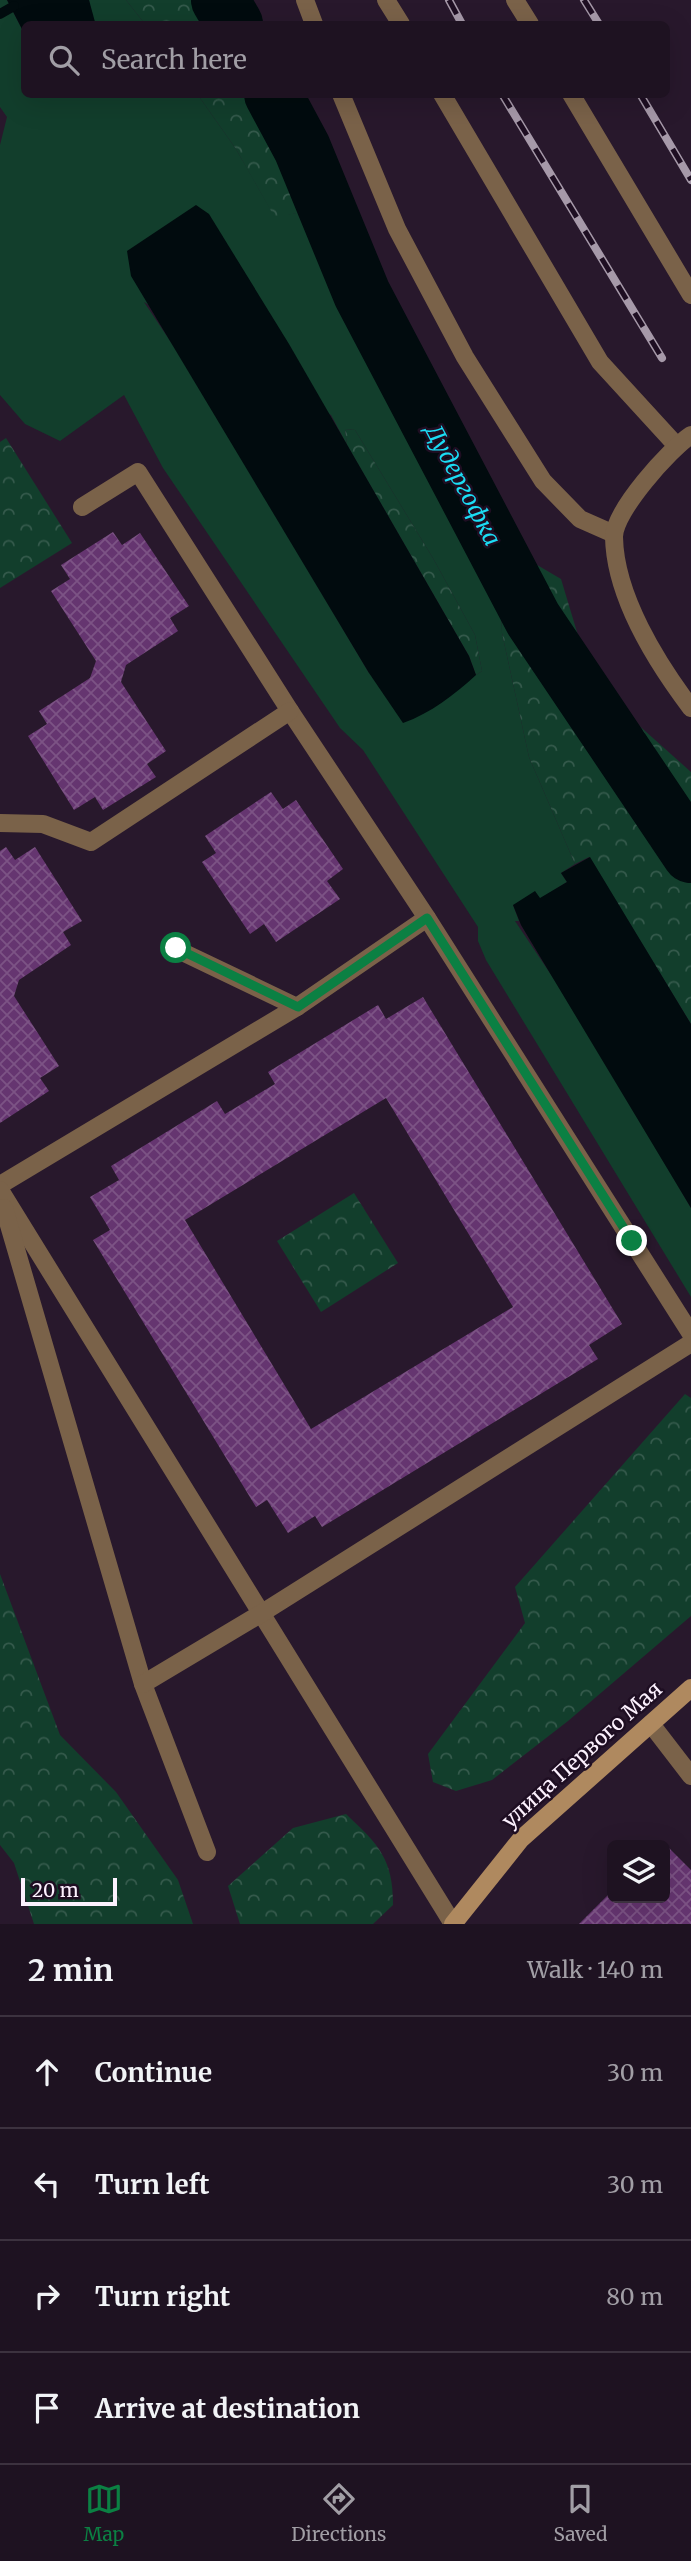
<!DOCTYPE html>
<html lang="en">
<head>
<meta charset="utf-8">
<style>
  body { margin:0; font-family:Merriweather,serif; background:#261b2a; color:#f1f3f6 }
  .controls { position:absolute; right:21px; bottom:21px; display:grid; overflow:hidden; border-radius:10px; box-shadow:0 7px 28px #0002 }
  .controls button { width:63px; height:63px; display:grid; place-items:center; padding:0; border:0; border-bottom:2px solid #3c323f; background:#1e1221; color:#f1f3f6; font:35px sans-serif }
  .scale { position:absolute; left:21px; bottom:18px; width:96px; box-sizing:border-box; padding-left:7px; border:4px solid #fcf1fe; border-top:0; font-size:19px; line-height:24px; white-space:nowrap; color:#fcf1fe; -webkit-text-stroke:5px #1e0e22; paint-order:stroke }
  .stop { position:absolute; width:21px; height:21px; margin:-16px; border:5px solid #0b8043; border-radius:50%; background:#fff }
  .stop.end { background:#0b8043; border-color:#fff; box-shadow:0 2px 7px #0008 }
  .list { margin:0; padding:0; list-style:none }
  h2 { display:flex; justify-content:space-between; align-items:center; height:91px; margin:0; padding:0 28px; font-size:30px }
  h2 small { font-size:23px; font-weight:400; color:#a19ea5 }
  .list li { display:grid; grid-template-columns:46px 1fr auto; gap:21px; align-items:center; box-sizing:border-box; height:112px; padding:0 28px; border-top:2px solid #3c323f }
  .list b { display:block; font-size:26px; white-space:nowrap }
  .list em { font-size:23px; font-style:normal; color:#a19ea5 }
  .icon { flex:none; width:38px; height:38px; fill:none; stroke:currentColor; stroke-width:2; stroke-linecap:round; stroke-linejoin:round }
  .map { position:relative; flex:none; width:691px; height:1924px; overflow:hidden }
  .search { position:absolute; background:#1e1221; box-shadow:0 7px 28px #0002; left:21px; right:21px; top:21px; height:77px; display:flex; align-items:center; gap:18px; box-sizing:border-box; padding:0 24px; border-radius:10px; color:#a19ea5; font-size:26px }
  .sheet { height:539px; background:#1e1221 }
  nav { display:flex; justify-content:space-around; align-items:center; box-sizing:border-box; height:98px; border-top:2px solid #3c323f; background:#1e1221; font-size:19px; color:#a19ea5 }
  nav a { display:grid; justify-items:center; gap:4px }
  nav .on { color:#0b8043 }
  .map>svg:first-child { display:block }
  .grass { fill:#123e2c; fill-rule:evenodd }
  .forest { fill:url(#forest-crowns) }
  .water { fill:#010b0e }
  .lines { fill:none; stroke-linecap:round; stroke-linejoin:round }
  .stream { stroke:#010b0e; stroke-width:10 }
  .river { stroke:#010b0e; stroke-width:58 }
  .building { fill:url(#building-cross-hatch); fill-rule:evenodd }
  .service { stroke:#7a6249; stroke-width:18 }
  .secondary { stroke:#af895f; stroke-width:18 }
  .rail-casing { stroke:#a699a9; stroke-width:8 }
  .rail { stroke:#1e0e22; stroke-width:5; stroke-dasharray:16; stroke-linecap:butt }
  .route { stroke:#0b8043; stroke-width:9 }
  .labels { text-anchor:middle; stroke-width:5; stroke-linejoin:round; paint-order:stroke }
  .street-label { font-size:21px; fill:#fcf1fe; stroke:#1e0e22 }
  .water-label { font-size:23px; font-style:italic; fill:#1bdcf4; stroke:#1e0e22 }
</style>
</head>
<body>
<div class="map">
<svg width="691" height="1924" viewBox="0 0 691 1924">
  <defs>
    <pattern id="forest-crowns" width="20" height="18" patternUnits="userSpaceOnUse" patternTransform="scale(1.75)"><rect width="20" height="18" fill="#123e2c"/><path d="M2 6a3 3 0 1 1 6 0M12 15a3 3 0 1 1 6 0" fill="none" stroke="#355a4c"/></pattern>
    <pattern id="building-cross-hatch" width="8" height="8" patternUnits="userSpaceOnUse" patternTransform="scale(1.75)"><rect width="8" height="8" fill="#653570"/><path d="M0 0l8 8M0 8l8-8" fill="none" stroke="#7c5385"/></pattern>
  </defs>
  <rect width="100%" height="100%" fill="#28182c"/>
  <g class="grass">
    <path d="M0,0H7L24,33V94L198,95L236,149L275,217L301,212L327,251L342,297L421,452L447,484L501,602L502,633L529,757L575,864L561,873L567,882L540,899L513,905L519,921H515L574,1009L691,1208V1297L486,960L478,941V927L363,750L340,728L163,468L124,395L60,441L25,424L0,395V145L7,117L0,107ZM144,302L331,415L347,445L345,429L355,430L434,560L475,635L482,671L476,675L369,673L185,363Z"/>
    <polygon points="89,0 126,0 145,24 93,24"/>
  </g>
  <g class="forest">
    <polygon points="126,0 241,0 253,24 145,24"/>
    <polygon points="198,95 287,95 333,188 301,212 275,218 236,149"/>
    <polygon points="345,429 355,430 434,560 475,635 482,671 476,675 469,656 347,445"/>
    <polygon points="6,438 72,543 0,588 0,442"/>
    <polygon points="515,552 561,579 583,652 635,722 691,772 691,1024 589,857 575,864 529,757 502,633 501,575"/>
    <polygon points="354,1193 398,1263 321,1312 277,1241"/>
    <polygon points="685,1394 691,1398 691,1616 568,1721 492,1780 456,1791 433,1782 428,1754 525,1623 515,1587"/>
    <polygon points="0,1574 60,1735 116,1792 178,1880 193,1924 34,1924 14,1863 0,1845"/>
    <path d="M346,1814C379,1845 393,1859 393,1905L373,1924H240L228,1886L293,1828Z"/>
  </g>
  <g class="water">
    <polygon points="7,0 89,0 95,22 93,24 24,24 24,33"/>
    <path d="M196,205L209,214L289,344L469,656L476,675C454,695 431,713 403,723L369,673L131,276L127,251Z"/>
    <polygon points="590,857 691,1024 691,1208 521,925 513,905 535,891 540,898 567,882 561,873"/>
  </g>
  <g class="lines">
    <polyline class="stream" points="0,14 14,6"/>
    <g class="river">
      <polyline points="220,0 234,24"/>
      <polyline points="273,94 302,148 362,294 533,619 691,854"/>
    </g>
  </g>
  <g class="building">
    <polygon points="113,532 122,545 140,533 189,606 170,618 178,631 126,665 121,682 166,751 147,764 156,777 103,810 95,797 74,810 28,736 47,724 39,711 90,678 96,661 51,591 70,579 61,565"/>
    <polygon points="271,792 283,809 296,800 343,869 327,881 340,899 276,942 264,924 250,934 202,862 216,853 205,836"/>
    <polygon points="6,847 15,860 35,847 82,921 63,932 71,945 19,980 14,996 59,1066 40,1078 49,1091 0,1123 0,851"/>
    <path d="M423,997L622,1324L589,1345L598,1359L322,1527L315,1516L288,1533L267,1500L256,1507L93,1240L110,1230L90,1197L119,1180L111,1166L217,1101L225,1114L275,1084L268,1072L378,1005L386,1019ZM386,1098L513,1307L311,1429L185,1220Z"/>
    <polygon points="663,1842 691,1870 691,1924 579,1924 612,1891 612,1898 665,1898 665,1845 660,1845"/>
  </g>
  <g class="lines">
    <g class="service">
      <polyline points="305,0 314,24"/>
      <polyline points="386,0 401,24"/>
      <polyline points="515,0 530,24"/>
      <polyline points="341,94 397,229 465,357 543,481 580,519 614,534"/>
      <polyline points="442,94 600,362 676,445"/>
      <polyline points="571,94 691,295"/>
      <path d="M691,435C670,449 614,511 614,537C615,596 657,663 691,708"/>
      <polyline points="82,507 138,472 290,711 427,918 691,1334"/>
      <polyline points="0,823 43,824 91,842 290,711"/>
      <polyline points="176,949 297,1007"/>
      <polyline points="0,1185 297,1007 427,918"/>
      <polyline points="0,1190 453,1924"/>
      <polyline points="4,1208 143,1684 207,1852"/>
      <polyline points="143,1684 262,1613 691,1343"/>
      <polyline points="651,1724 691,1776"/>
    </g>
    <polyline class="secondary" points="453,1924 521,1839 691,1688"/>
    <defs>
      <g id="rail">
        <polyline points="449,0 462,24"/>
        <polyline points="584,0 599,24"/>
        <polyline points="502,94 662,358"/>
        <polyline points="640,94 691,180"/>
      </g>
    </defs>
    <use href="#rail" class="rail-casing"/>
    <use href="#rail" class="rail"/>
  </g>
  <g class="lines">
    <polyline class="route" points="176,948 298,1007 427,918 632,1241"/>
  </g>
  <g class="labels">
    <g class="street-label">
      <text transform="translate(582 1755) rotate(-42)" y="7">улица Первого Мая</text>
    </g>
    <g class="water-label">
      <text transform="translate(463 485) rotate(62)" y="8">Дудергофка</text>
    </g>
  </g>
</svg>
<div class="controls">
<button><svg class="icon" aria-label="layers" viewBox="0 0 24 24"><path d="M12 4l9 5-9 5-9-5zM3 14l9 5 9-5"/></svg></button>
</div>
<div class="scale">20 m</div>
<div class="stop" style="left:176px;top:948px"></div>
<div class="stop end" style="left:632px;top:1241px"></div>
<div class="search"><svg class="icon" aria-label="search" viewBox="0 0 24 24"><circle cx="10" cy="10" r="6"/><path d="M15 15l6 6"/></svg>Search here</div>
</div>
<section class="sheet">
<h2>2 min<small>Walk · 140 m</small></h2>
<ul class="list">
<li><svg class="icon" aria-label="ahead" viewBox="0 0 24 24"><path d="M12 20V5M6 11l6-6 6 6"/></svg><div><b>Continue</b></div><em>30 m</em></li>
<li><svg class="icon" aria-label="left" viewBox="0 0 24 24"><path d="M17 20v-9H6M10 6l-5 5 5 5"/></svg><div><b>Turn left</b></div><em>30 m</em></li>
<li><svg class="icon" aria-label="right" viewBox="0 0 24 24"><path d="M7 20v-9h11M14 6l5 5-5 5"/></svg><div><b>Turn right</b></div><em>80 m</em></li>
<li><svg class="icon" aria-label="arrive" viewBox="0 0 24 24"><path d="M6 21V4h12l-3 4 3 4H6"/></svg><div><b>Arrive at destination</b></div></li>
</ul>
</section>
<nav>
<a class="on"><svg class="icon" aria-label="map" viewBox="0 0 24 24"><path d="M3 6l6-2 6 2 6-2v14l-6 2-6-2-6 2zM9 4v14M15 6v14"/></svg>Map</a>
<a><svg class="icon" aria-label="directions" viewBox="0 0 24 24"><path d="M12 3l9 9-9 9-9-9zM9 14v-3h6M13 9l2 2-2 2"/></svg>Directions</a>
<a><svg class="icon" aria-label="saved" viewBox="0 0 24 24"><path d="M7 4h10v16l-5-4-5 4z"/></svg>Saved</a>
</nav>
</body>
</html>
